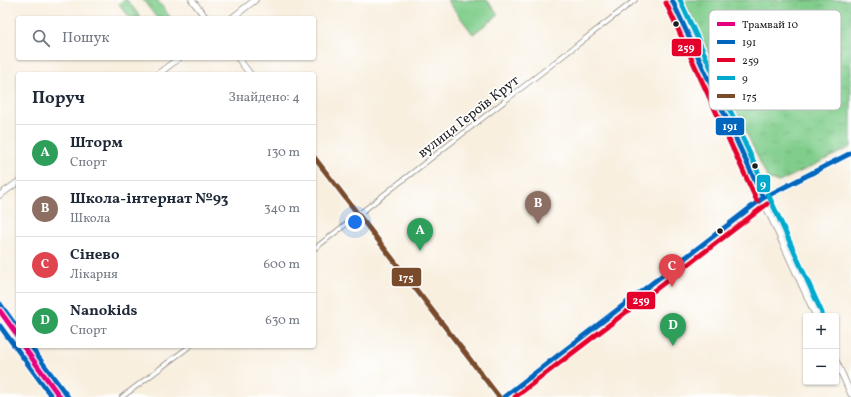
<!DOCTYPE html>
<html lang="uk">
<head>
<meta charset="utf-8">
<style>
  body { margin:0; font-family:Vollkorn,serif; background:#f6f6f7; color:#1f2937 }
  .controls { position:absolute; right:12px; bottom:12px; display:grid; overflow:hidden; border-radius:4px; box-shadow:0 1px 3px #0004 }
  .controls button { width:36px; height:36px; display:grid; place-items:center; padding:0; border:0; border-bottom:1px solid #e0e1e3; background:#fff; color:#1f2937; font:20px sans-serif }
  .you { position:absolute; left:355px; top:222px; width:14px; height:14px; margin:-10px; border:3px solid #fff; border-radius:50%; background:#1a73e8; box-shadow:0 0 0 6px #1a73e833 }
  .badge { display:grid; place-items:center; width:26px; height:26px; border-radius:50%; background:#d1495b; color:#fff; font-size:13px; font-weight:700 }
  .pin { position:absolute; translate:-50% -33px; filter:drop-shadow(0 1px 2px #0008) }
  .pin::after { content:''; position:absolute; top:21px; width:14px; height:12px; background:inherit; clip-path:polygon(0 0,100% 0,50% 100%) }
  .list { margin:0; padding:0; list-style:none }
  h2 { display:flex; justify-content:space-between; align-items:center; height:52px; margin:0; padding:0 16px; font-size:17px }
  h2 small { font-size:13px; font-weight:400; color:#747a83 }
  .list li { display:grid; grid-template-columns:26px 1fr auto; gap:12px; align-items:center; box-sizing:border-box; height:56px; padding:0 16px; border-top:1px solid #e0e1e3 }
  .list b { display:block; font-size:15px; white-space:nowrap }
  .list p { margin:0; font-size:13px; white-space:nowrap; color:#747a83 }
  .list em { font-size:13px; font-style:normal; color:#747a83 }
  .icon { flex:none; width:22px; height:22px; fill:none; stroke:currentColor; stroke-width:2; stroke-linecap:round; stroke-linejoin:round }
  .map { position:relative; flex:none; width:851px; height:397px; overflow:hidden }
  .search { position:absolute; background:#fff; box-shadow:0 1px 3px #0004; left:16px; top:16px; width:300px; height:44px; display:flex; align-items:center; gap:10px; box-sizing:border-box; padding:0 14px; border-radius:4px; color:#747a83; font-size:15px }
  .panel { position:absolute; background:#fff; box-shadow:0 1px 3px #0004; left:16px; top:72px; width:300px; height:276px; border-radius:4px }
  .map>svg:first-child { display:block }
  .grass { fill:#81ce8c; stroke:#4e7554 }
  .park { fill:url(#park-tufts); stroke:#4e7554 }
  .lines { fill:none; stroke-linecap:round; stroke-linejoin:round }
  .street-casing { stroke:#8a867e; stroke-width:5.5 }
  .secondary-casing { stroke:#8a867e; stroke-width:7 }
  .street { stroke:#fff; stroke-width:4 }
  .secondary { stroke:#fff; stroke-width:5.5 }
  .bus-1-casing { stroke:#fff; stroke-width:8 }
  .bus-2-casing { stroke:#fff; stroke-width:8 }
  .bus-3-casing { stroke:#fff; stroke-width:8 }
  .bus-4-casing { stroke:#fff; stroke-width:8 }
  .bus-1 { stroke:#0065bd; stroke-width:5 }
  .bus-2 { stroke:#e4002b; stroke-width:5 }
  .bus-3 { stroke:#00a9ce; stroke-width:5 }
  .bus-4 { stroke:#7a4b2a; stroke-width:5 }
  .tram-1-casing { stroke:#fff; stroke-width:8 }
  .tram-1 { stroke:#e5007d; stroke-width:5 }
  .bus-dot { fill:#1c1c1c; stroke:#fff; stroke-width:1.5 }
  .labels { text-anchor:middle; stroke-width:3.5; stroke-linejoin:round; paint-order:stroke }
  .street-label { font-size:14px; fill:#1c1c1c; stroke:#fff }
  .key { fill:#fff; stroke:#bbb; stroke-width:1 }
  .key-label { font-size:11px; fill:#1c1c1c }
  .line-badge { stroke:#fff; stroke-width:1.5 }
  .badge-label { font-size:11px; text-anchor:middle; font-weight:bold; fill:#fff }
</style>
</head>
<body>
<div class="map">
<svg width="851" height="397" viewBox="0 0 851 397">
  <defs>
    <pattern id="park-tufts" width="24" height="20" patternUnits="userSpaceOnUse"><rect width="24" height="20" fill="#81ce8c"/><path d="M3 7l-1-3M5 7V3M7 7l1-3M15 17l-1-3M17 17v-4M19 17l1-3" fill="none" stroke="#6fb078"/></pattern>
  </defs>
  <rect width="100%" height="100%" fill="#fff"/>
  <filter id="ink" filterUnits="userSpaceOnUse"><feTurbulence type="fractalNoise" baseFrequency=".025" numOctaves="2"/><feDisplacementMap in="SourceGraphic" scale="8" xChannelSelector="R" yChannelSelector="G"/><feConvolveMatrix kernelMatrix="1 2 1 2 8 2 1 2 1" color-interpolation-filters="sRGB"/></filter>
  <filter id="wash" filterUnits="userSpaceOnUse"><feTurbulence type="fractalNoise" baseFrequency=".012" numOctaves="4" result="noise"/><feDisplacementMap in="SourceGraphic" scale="16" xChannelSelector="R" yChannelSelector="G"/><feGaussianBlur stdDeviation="0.9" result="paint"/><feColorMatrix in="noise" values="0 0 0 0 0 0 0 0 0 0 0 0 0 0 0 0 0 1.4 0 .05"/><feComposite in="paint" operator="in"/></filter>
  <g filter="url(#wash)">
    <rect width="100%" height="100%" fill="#f8efdf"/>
    <polygon class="grass" points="447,0 487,0 498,15 473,34"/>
    <g class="park">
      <polygon points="124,0 127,0 141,18 130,18 119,4"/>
      <polygon points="143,0 157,0 171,18 157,18"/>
      <polygon points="684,0 851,0 851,147 779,182 768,179"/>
    </g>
  </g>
  <g filter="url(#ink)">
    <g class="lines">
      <defs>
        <g id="street">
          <polyline points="314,249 635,0"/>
          <polyline points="122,397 190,346"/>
        </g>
        <g id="secondary">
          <polyline points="192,0 206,18"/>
          <polyline points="672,0 816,316"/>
          <polyline points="232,18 255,0"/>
          <polyline points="238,58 250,74"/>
          <polyline points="158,74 179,58"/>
          <polyline points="314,157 499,397"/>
          <polyline points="0,195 18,182"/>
          <polyline points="0,304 18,329"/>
          <polyline points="0,326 52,397"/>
          <polyline points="30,346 68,397"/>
          <polyline points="836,361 851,394"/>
          <polyline points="504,397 763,198 851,153"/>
        </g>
      </defs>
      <use href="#street" class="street-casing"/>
      <use href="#secondary" class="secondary-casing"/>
      <use href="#street" class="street"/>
      <use href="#secondary" class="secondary"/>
      <defs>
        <g id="bus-1">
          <polyline points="672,0 763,198"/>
          <polyline points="0,304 18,329"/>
          <polyline points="0,326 52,397"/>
          <polyline points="30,346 68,397"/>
          <polyline points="504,397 763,198 851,153"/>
        </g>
        <g id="bus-2">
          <polyline points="666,3 757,201"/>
          <polyline points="515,397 767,204"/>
        </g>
        <polyline id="bus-3" points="680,0 822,313"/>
        <polyline id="bus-4" points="314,157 499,397"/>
      </defs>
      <use href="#bus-1" class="bus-1-casing"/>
      <use href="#bus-2" class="bus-2-casing"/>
      <use href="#bus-3" class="bus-3-casing"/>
      <use href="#bus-4" class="bus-4-casing"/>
      <use href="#bus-1" class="bus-1"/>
      <use href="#bus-2" class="bus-2"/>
      <use href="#bus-3" class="bus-3"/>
      <use href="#bus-4" class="bus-4"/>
      <defs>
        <g id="tram-1">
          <polyline points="0,311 18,336"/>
          <polyline points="23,346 60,397"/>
        </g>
      </defs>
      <use href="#tram-1" class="tram-1-casing"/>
      <use href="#tram-1" class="tram-1"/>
    </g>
  </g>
  <g class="bus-dot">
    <circle cx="676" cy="24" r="3.5"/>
    <circle cx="755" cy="166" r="3.5"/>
    <circle cx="720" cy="231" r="3.5"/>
  </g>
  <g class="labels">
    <g class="street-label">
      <text transform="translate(468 116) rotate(-38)" y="5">вулиця Героїв Крут</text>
    </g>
  </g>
  <rect x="709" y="10" width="132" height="100" rx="6" class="key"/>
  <rect x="717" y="22" width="18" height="4" fill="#e5007d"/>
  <rect x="717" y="40" width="18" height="4" fill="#0065bd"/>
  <rect x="717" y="58" width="18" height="4" fill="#e4002b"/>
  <rect x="717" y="76" width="18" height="4" fill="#00a9ce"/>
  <rect x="717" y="94" width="18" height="4" fill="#7a4b2a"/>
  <g class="key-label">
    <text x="742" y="28">Трамвай 10</text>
    <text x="742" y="46">191</text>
    <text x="742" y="64">259</text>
    <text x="742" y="82">9</text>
    <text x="742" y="100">175</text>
  </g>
  <g class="line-badge">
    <rect x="671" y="38" width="31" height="19" rx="4" fill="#e4002b"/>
    <rect x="715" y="117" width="30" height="19" rx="4" fill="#0065bd"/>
    <rect x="756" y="174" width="15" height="19" rx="4" fill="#00a9ce"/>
    <rect x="391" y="267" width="31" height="20" rx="4" fill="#7a4b2a"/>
    <rect x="626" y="291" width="30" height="19" rx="4" fill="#e4002b"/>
  </g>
  <g class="badge-label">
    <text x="686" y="51">259</text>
    <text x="730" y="130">191</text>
    <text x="763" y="188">9</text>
    <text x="406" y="281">175</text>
    <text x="641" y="304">259</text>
  </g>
</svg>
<div class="controls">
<button>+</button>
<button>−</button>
</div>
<div class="you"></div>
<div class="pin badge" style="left:420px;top:251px;background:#2e9e5b">A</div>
<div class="pin badge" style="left:538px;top:224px;background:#8d6e63">B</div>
<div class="pin badge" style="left:672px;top:287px;background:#e0444e">C</div>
<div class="pin badge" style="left:673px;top:346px;background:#2e9e5b">D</div>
<div class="search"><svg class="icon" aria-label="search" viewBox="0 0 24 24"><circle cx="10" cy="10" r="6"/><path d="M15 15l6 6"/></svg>Пошук</div>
<section class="panel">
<h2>Поруч<small>Знайдено: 4</small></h2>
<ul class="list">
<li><span class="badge" style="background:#2e9e5b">A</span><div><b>Шторм</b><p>Спорт</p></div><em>130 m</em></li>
<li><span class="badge" style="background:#8d6e63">B</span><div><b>Школа-інтернат №93</b><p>Школа</p></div><em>340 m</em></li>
<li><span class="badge" style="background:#e0444e">C</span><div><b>Сінево</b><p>Лікарня</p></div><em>600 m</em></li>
<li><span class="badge" style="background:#2e9e5b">D</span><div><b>Nanokids</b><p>Спорт</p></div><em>630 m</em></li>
</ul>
</section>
</div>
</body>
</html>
